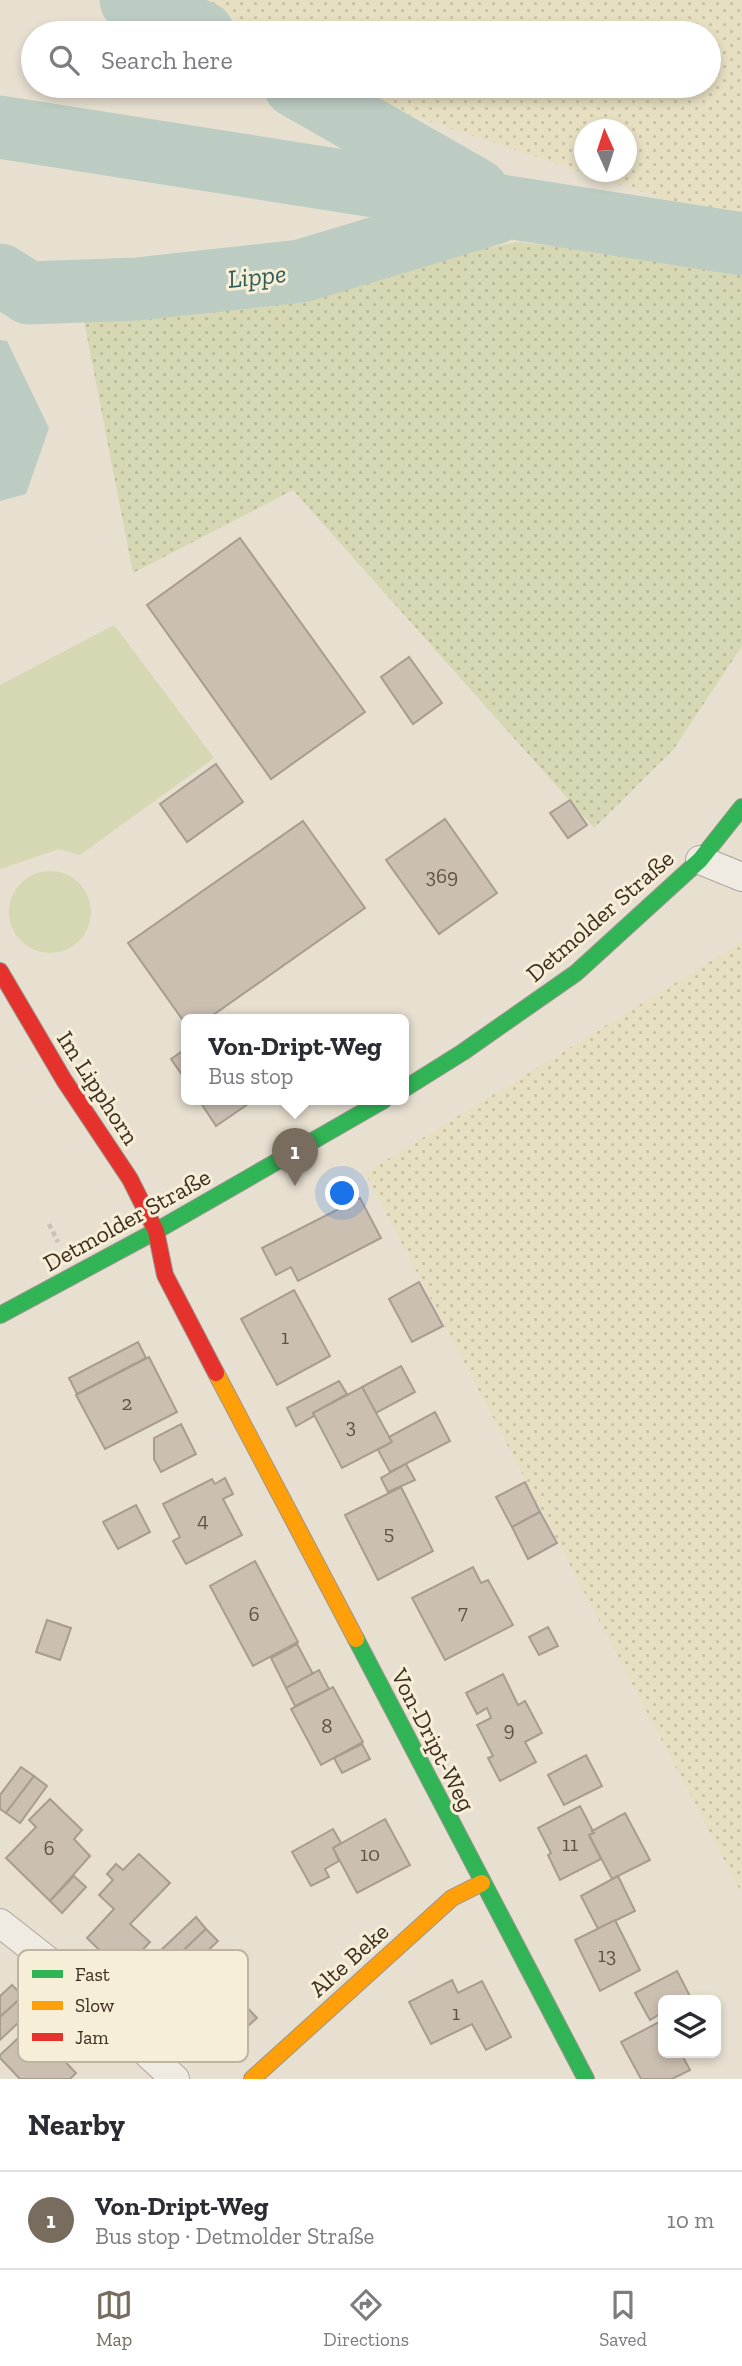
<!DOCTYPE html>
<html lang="en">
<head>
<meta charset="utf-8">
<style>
  body { margin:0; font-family:"Zilla Slab",serif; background:#f7f7f7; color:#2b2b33 }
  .controls { position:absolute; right:21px; bottom:21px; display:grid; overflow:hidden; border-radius:10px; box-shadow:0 4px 10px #0003 }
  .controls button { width:63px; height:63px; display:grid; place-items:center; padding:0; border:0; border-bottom:2px solid #e1e1e2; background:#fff; color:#2b2b33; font:35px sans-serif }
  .compass { position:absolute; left:574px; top:119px; width:63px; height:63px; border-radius:50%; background:#fff; box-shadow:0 4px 10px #0003; rotate:357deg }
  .you { position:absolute; left:343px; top:1194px; width:24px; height:24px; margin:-18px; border:5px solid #fff; border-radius:50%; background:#1a73e8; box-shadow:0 0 0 10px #1a73e833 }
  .badge { display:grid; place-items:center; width:46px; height:46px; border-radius:50%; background:#786c5e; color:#fff; font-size:23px; font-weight:700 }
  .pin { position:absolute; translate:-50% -58px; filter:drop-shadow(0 2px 4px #0008) }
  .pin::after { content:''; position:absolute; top:37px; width:24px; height:21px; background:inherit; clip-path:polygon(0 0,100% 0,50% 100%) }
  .popup { position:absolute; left:181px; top:1014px; width:228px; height:91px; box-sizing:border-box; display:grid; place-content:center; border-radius:10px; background:#fff; filter:drop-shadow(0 2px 5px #0005); font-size:23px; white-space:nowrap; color:#7c7c81 }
  .popup b { font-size:26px; color:#2b2b33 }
  .popup::after { content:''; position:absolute; left:50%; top:100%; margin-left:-14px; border:14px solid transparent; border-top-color:#fff }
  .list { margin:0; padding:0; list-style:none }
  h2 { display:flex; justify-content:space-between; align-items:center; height:91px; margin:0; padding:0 28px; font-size:30px }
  h2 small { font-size:23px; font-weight:400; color:#7c7c81 }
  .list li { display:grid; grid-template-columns:46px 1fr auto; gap:21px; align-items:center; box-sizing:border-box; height:98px; padding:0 28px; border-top:2px solid #e1e1e2 }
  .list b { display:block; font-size:26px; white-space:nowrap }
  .list p { margin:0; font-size:23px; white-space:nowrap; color:#7c7c81 }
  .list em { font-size:23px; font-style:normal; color:#7c7c81 }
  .icon { flex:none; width:38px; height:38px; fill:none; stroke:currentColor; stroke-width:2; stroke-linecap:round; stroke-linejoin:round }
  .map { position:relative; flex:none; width:742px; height:2079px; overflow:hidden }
  .search { position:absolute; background:#fff; box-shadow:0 4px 10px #0003; left:21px; right:21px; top:21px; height:77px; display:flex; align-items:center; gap:18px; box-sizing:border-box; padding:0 24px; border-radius:38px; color:#7c7c81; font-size:26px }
  .sheet { height:189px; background:#fff }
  nav { display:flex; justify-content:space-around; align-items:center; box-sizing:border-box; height:98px; border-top:2px solid #e1e1e2; background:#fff; font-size:19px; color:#7c7c81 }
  nav a { display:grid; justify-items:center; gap:4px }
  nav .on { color:#786c5e }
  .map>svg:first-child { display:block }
  .farmland { fill:url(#farmland-dots); fill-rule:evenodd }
  .grass { fill:url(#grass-dots) }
  .garden { fill:#d6d7b3 }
  .water { fill:#bcccc2 }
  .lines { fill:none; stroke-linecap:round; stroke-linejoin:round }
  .river { stroke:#bcccc2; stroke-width:63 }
  .building { fill:#cbbfb2; stroke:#a89c90; stroke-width:2 }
  .street-casing { stroke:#ada599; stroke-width:30 }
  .fast-casing { stroke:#9c958a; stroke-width:18 }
  .slow-casing { stroke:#9c958a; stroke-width:18 }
  .jam-casing { stroke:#9c958a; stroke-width:18 }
  .path { stroke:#c8c2b9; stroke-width:4.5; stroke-dasharray:5 3.5; stroke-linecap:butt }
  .street { stroke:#efebe3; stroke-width:28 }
  .fast { stroke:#30b455; stroke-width:16 }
  .slow { stroke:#ff9f0a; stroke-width:16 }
  .jam { stroke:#e5322d; stroke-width:16 }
  .labels { text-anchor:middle; stroke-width:6; stroke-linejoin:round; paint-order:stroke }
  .number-label { font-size:21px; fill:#605244 }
  .street-label { font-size:24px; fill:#3d2e20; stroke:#f7eed8 }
  .water-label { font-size:26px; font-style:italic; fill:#2f5d5a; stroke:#f7eed8 }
  .key { fill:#f7eed8; stroke:#bfb4a1; stroke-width:2 }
  .key-label { font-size:19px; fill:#3d2e20 }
</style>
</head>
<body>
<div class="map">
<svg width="742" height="2079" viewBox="0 0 742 2079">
  <defs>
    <pattern id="farmland-dots" width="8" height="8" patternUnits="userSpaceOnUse" patternTransform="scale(1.75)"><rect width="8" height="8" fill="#e6dfc2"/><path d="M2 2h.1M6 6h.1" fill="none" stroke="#c6c0a6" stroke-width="1.8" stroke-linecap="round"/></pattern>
    <pattern id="grass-dots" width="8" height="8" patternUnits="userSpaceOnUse" patternTransform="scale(1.75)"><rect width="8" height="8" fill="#d6d7b3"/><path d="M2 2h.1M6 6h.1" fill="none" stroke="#b9b99a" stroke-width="1.8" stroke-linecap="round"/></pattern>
  </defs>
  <rect width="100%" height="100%" fill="#e7e0d1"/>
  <g class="farmland">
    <path d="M193,0H742V225L359,98L339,86H709V33H256L233,19ZM584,130H626V172H584Z"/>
    <polygon points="742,942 742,1894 365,1173"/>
  </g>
  <polygon class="grass" points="517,242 742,268 742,646 673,750 594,828 293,490 133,573 82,311 215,302"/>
  <g class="garden">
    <polygon points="114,625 214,758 80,855 59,849 0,869 0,685"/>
    <circle cx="50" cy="912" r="41"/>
  </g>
  <polygon class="water" points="0,340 7,341 49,428 26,494 0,501"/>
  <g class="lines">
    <g class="river">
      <polyline points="131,0 203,33"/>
      <polyline points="295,86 477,190"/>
      <polyline points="0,127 742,244"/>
      <polyline points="0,275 29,293 137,289 301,271 494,213"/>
    </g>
  </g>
  <g class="building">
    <polygon points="240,538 365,712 271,779 147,605"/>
    <polygon points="409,657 442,703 413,724 381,677"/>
    <polygon points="216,764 243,802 187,842 160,804"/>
    <polygon points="570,800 587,825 568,838 550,813"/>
    <polygon points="445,819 497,893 439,934 386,860"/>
    <polygon points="303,821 365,908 206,1020 187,1020 187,1026 128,943"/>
    <polygon points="187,1048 187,1082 171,1059"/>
    <polygon points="199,1100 254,1100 216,1126"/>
    <polygon points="360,1198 381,1238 298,1281 291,1267 276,1275 262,1248"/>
    <polygon points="419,1282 443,1326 412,1342 389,1299"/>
    <polygon points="294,1290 330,1356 277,1385 241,1319"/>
    <polygon points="138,1342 146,1358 77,1394 69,1378"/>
    <polygon points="149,1357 177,1412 105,1449 76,1395"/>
    <polygon points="401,1366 415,1392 376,1413 362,1387"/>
    <polygon points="339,1381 347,1394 313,1413 314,1416 296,1426 287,1408"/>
    <polygon points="362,1387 392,1442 342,1468 313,1413"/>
    <polygon points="435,1412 450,1441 390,1472 378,1450 392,1442 389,1437"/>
    <polygon points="181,1424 196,1454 161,1472 154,1459 154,1438"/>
    <polygon points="406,1464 415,1480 388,1492 381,1478"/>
    <polygon points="225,1478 233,1494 223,1499 242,1535 186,1564 173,1541 180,1537 163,1504 212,1479 215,1484"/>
    <polygon points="525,1482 540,1512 512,1527 496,1497"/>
    <polygon points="401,1487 433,1551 378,1580 345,1515"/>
    <polygon points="136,1505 150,1532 118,1549 103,1522"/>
    <polygon points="540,1512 557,1543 528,1559 512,1527"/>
    <polygon points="255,1561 298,1642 253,1666 210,1586"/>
    <polygon points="473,1567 481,1583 488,1580 513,1625 445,1660 412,1598"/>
    <polygon points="47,1620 71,1628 60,1660 36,1652"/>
    <polygon points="548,1627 558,1646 539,1655 529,1637"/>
    <polygon points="297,1644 313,1674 286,1688 271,1658"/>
    <polygon points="319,1670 329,1689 295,1706 286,1688"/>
    <polygon points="503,1674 518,1705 525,1701 542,1733 525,1742 536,1762 500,1781 488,1758 493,1756 477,1725 491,1718 487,1708 477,1714 466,1693"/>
    <polygon points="333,1687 363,1742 321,1765 291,1709"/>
    <polygon points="362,1744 370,1759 342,1773 334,1758"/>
    <polygon points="586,1755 602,1786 564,1805 548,1775"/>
    <polygon points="21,1767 34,1776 6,1813 0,1809 0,1795"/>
    <polygon points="34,1776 47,1786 20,1823 6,1813"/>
    <polygon points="50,1799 82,1830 74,1839 90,1856 50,1901 6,1858 36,1827 29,1820"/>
    <polygon points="580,1806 594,1833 589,1835 601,1859 560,1880 548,1855 551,1853 538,1828"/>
    <polygon points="625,1813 650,1860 612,1879 589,1835 594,1833 592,1831"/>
    <polygon points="385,1819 410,1865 357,1893 333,1848"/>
    <polygon points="333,1829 341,1843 333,1848 339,1861 325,1869 329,1877 311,1886 292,1852"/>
    <polygon points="139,1854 170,1883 130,1924 150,1942 122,1972 87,1938 114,1909 99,1895 113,1880 107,1874 116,1864 123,1870"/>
    <polygon points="74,1876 86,1887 62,1913 50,1901"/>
    <polygon points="618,1876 635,1911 598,1929 581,1896"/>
    <polygon points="196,1917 206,1929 170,1963 159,1952"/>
    <polygon points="615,1920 640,1970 600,1991 575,1940"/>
    <polygon points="206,1929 218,1941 181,1976 170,1963"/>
    <polygon points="677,1971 691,1998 687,2000 663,2000 663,2012 650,2020 635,1993"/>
    <polygon points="194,1977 221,2008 233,1997 240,2004 242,2002 257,2018 238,2035 230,2026 201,2053 159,2010"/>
    <polygon points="452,1980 458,1993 482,1981 511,2037 486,2050 472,2024 431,2044 409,2002"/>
    <polygon points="12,1985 23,1996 0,2017 0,1996"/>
    <polygon points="23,1996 34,2008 0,2040 0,2017"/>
    <polygon points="663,2020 663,2053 681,2053 690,2070 672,2079 641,2079 621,2042"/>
    <polygon points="31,2026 76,2073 70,2079 20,2079 0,2058 0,2055"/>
  </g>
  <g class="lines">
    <defs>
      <g id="street">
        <polyline points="700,860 742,877"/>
        <polyline points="0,1923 47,1960 175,2079"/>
      </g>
      <g id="fast">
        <polyline points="404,1089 463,1052 576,973 700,860 742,807"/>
        <polyline points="0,1315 156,1231 384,1100"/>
        <polyline points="356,1639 586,2079"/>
      </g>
      <g id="slow">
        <polyline points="216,1373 356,1639"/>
        <polyline points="252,2079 452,1898 482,1883"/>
      </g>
      <polyline id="jam" points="0,971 64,1080 130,1179 156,1231 165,1275 216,1373"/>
    </defs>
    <use href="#street" class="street-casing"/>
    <use href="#fast" class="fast-casing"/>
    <use href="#slow" class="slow-casing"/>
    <use href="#jam" class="jam-casing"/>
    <polyline class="path" points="49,1224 58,1242"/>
    <use href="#street" class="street"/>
    <use href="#fast" class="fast"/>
    <use href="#slow" class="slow"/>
    <use href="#jam" class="jam"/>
  </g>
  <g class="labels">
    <g class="number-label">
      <text x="442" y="883">369</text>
      <text x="285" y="1344">1</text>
      <text x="127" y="1410">2</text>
      <text x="351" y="1433">3</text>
      <text x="203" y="1527">4</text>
      <text x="389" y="1540">5</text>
      <text x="463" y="1619">7</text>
      <text x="254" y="1621">6</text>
      <text x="327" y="1733">8</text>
      <text x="509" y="1736">9</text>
      <text x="570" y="1851">11</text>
      <text x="49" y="1855">6</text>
      <text x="370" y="1861">10</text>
      <text x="607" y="1962">13</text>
      <text x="456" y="2020">1</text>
    </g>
    <g class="street-label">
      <text transform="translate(600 916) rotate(-41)" y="8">Detmolder Straße</text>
      <text transform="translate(98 1088) rotate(57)" y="8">Im Lipphorn</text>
      <text transform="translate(127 1220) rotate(-29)" y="8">Detmolder Straße</text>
      <text transform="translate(433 1740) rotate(63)" y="8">Von-Dript-Weg</text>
      <text transform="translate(349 1960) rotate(-42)" y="8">Alte Beke</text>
    </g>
    <g class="water-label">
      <text transform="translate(257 276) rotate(-6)" y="9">Lippe</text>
    </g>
  </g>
  <rect x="18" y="1950" width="230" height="112" rx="10" class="key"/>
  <rect x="32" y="1970" width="31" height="8" fill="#30b455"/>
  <rect x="32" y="2001" width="31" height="9" fill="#ff9f0a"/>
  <rect x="32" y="2033" width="31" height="8" fill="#e5322d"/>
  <g class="key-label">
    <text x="75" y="1981">Fast</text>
    <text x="75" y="2012">Slow</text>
    <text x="75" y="2044">Jam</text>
  </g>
</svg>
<div class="controls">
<button><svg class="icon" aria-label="layers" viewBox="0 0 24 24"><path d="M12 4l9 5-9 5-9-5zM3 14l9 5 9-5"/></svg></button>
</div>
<svg class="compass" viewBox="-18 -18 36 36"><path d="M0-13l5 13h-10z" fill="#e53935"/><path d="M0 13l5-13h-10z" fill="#7c7c81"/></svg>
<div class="you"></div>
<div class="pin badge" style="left:295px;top:1186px">1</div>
<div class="popup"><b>Von-Dript-Weg</b>Bus stop</div>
<div class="search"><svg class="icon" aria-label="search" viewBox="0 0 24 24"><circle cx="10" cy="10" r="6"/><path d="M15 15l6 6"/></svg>Search here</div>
</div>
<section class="sheet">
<h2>Nearby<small></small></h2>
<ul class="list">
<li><span class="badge">1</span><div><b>Von-Dript-Weg</b><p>Bus stop · Detmolder Straße</p></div><em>10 m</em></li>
</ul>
</section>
<nav>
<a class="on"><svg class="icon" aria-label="map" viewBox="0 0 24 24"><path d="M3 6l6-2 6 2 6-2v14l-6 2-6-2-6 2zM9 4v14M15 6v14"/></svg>Map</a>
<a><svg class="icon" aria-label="directions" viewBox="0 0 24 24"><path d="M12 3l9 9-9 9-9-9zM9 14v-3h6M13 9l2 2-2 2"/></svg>Directions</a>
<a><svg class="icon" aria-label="saved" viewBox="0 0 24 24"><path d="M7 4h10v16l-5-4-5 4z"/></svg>Saved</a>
</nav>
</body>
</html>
